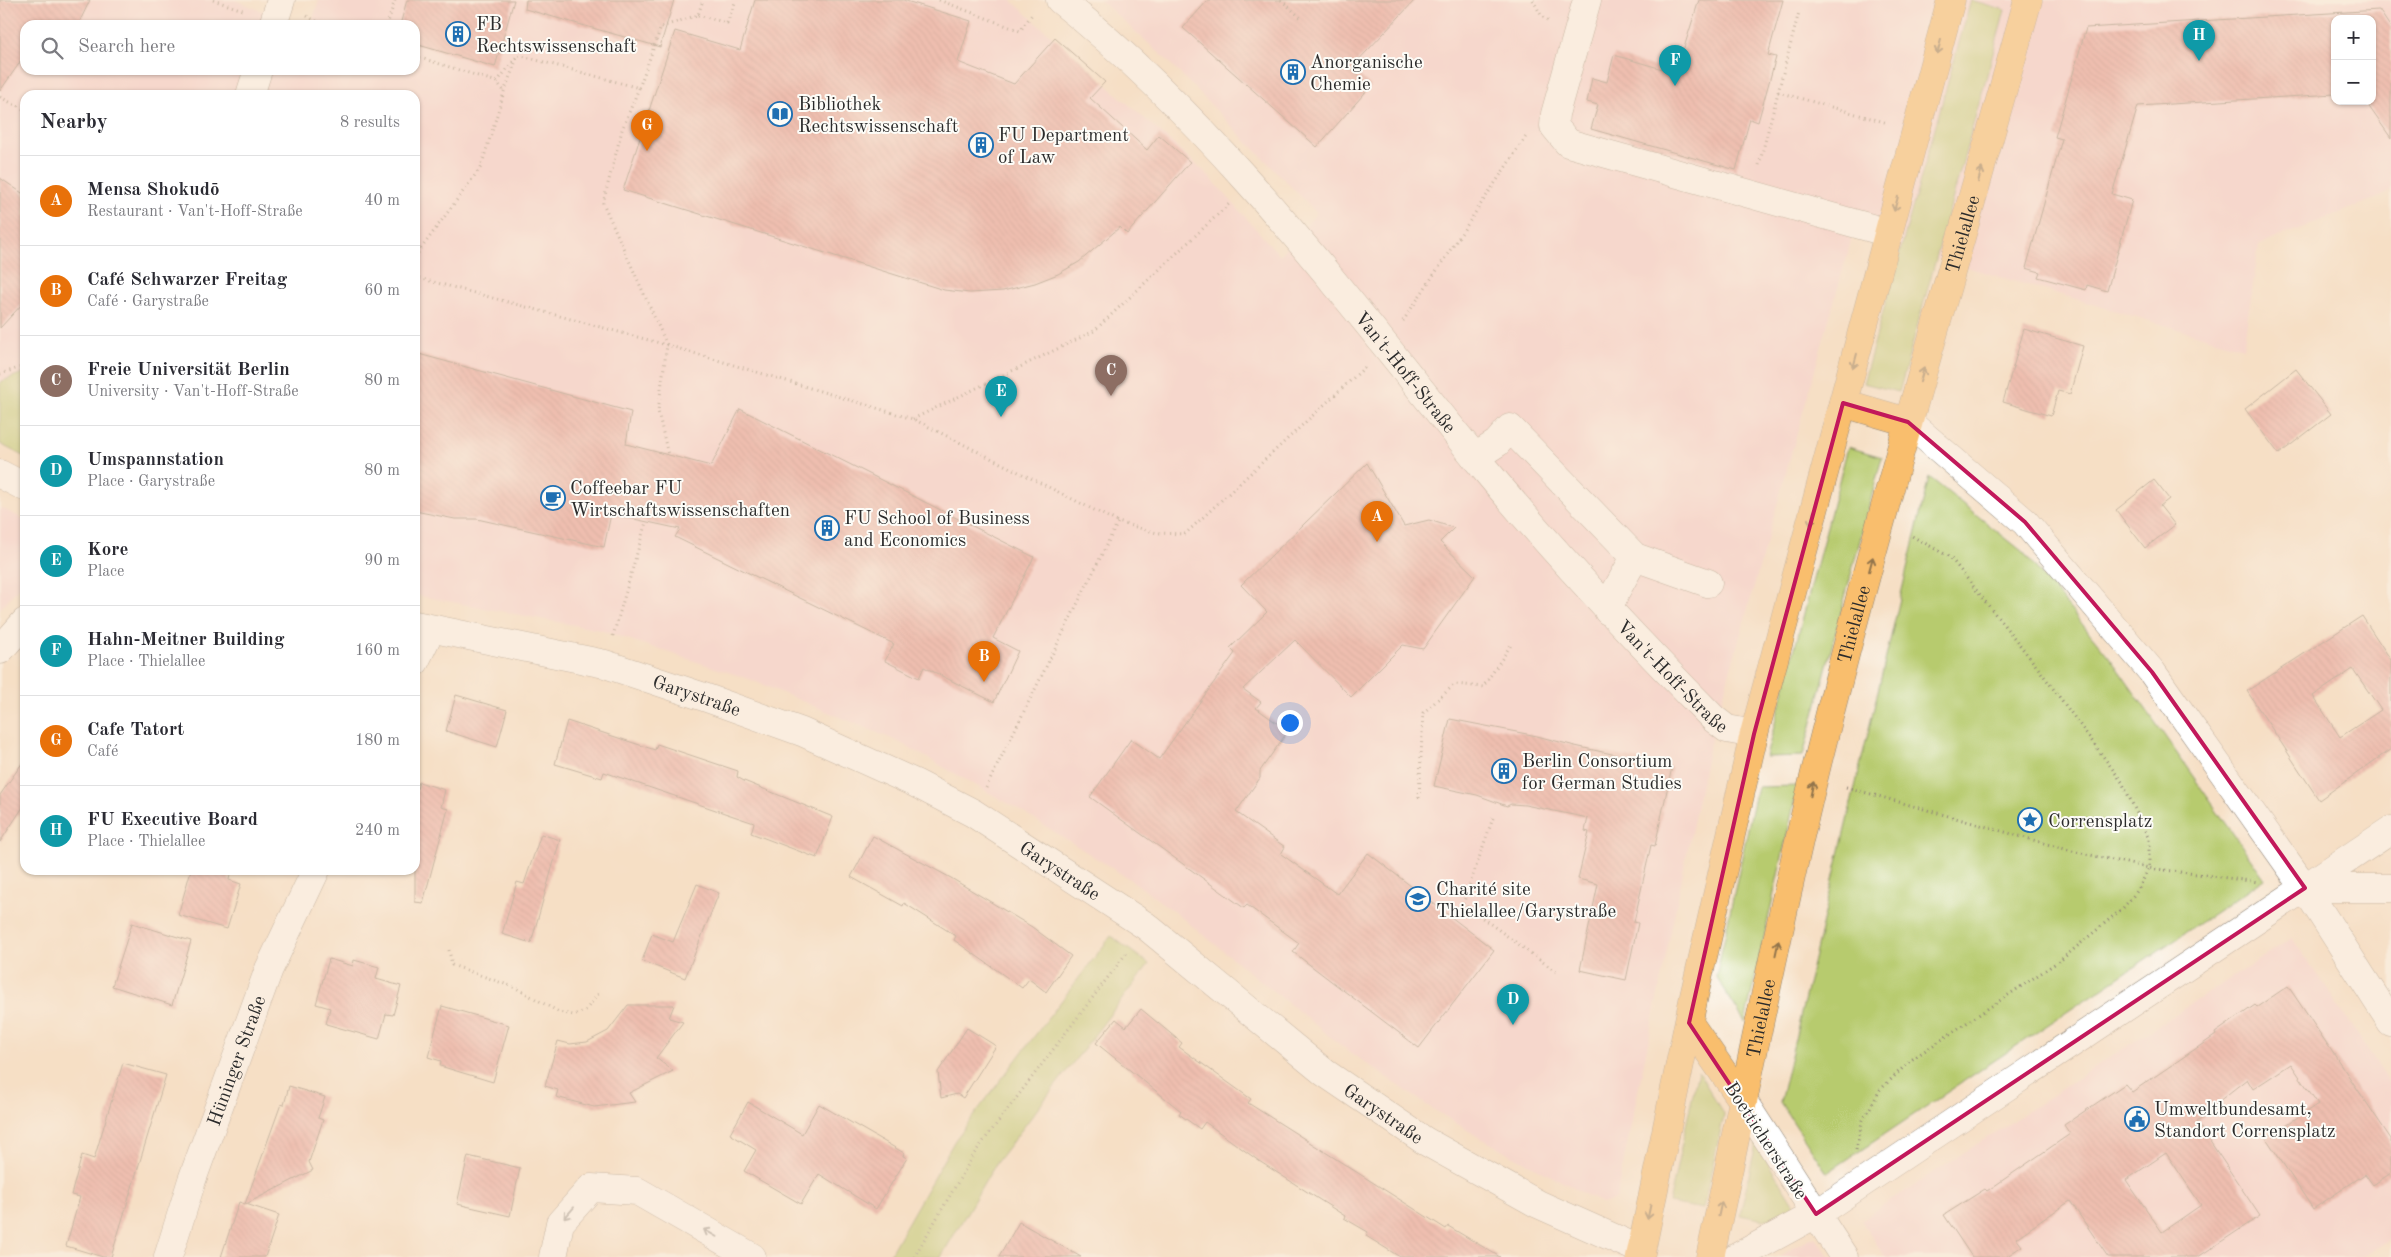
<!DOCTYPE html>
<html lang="en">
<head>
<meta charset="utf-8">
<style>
  body { margin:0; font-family:"Old Standard TT",serif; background:#f2f2f3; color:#2b2b33 }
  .controls { position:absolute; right:15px; top:15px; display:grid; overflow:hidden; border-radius:10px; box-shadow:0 1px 4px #0004 }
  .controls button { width:45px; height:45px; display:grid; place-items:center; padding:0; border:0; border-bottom:1px solid #e1e1e2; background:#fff; color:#2b2b33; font:25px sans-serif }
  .you { position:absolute; left:1289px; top:722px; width:18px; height:18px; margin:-12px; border:4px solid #fff; border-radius:50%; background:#1a73e8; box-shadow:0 0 0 8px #1a73e833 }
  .badge { display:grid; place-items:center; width:32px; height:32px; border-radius:50%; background:#1f6fb2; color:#fff; font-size:16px; font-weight:700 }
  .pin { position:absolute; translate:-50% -41px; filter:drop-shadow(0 1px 2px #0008) }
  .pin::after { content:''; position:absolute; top:26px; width:18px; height:15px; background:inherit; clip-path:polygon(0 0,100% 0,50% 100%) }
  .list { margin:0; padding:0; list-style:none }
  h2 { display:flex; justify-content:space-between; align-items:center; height:65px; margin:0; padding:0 20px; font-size:21px }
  h2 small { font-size:16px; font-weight:400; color:#7c7c81 }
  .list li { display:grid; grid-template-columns:32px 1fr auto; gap:15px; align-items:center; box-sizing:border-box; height:90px; padding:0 20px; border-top:1px solid #e1e1e2 }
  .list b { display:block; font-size:19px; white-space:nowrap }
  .list p { margin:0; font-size:16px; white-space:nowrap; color:#7c7c81 }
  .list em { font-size:16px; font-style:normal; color:#7c7c81 }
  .icon { flex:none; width:28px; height:28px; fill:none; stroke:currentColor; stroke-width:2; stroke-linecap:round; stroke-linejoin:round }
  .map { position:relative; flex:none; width:2391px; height:1257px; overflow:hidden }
  .search { position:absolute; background:#fff; box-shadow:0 1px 4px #0004; left:20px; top:20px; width:400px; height:55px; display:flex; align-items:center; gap:12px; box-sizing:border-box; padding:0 18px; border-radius:15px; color:#7c7c81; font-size:19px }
  .panel { position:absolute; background:#fff; box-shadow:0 1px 4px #0004; left:20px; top:90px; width:400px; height:785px; border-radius:15px }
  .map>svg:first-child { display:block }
  .built { fill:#f7cfd4; fill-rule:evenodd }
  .green { fill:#b7cb6e; stroke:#717b4c }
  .building { fill:url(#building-back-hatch); fill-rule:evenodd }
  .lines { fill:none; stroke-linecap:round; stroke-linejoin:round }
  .minor-casing { stroke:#908578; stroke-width:29 }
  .major-casing { stroke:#908578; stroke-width:29 }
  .path { stroke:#908578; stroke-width:3; stroke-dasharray:1 4; stroke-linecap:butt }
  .minor { stroke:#fff; stroke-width:28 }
  .major { stroke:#f9be6d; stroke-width:28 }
  .oneway { stroke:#92744c }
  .oneway2 { stroke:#a0a0a0 }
  .marked { fill:none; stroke:#c2185b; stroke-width:4; stroke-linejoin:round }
  .labels { text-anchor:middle; stroke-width:4; stroke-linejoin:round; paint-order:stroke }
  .poi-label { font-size:19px; fill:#2b2b2b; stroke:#fdfcf7; text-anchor:start }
  .street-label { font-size:19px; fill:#2b2b2b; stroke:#fdfcf7 }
</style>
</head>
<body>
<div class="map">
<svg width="2391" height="1257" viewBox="0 0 2391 1257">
  <defs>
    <pattern id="building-back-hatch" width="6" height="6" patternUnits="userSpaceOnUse" patternTransform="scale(1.25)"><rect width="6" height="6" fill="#e69795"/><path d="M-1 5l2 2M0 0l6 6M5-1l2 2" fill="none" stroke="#bb7b7a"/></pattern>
  </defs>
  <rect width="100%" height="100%" fill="#fdfcf7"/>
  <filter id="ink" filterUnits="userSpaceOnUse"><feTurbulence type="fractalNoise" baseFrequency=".02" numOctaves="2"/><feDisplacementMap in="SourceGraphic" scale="10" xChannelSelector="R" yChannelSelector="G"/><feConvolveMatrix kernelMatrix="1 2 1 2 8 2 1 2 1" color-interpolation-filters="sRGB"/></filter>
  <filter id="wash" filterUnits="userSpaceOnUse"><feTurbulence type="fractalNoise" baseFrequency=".0096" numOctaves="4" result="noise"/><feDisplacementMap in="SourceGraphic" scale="20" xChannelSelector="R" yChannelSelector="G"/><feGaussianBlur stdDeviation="1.12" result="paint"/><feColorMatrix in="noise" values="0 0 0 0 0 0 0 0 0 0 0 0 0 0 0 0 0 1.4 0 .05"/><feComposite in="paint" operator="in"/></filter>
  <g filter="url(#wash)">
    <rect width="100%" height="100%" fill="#f6dfc5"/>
    <g class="built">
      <path d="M0,0H235L295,25H25V70H415V25H311L319,0H1011L1207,174L1280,256L1317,213L1166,59L1100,0H2391V190L2382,196L2259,245L2243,348L1853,234L1708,750L1616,1199L1603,1204L1477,1136L1428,1106L1343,1047L1181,917L1134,882L1018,809L897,741L749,679L600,630L415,595V95H25V457L0,444ZM2335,19H2372V101H2335Z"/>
      <polygon points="0,507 25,520 25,580 0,609"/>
      <polygon points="2292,938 2391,1084 2391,1239 2361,1257 1885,1257 1861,1220"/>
      <polygon points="1811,1237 1816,1238 1830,1257 1779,1257"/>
    </g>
    <g class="green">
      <polygon points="1971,0 2005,10 1899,392 1863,383"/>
      <polygon points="25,372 25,457 0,444 0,382"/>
      <polygon points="1848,447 1882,457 1803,756 1766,757"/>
      <polygon points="1929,477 2023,552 2110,658 2265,879 1827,1173 1780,1102"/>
      <polygon points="1798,786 1745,1022 1716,977 1757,787"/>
      <polygon points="1111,936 1149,964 996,1163 941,1257 888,1257 955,1140"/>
      <polygon points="1698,1071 1724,1115 1703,1209 1669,1203"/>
      <polygon points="1756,1144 1796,1208 1764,1220 1740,1215"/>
    </g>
    <g id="blocks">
      <g class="building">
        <polygon points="0,0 90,0 78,25 25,25 25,55 0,91"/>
        <polygon points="407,0 514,0 495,67 415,44 415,25 400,25"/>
        <polygon points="526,0 674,0 660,47 525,9"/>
        <polygon points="755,0 903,0 971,21 958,62 1014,84 1055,38 1105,82 1090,98 1147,150 1159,135 1190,162 1127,234 1120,227 1079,262 1058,274 1035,283 1003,291 970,293 944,290 623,190 675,31 740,50"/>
        <polygon points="1208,0 1415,0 1351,68 1371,86 1317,147 1183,28"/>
        <polygon points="1699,0 1783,0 1768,55 1776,57 1758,122 1750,119 1736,170 1591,129 1598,105 1587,102 1592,78 1607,82 1614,55 1676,73"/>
        <polygon points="2379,10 2391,28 2391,138 2365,101 2372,101 2372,19 2335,19 2335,94 2138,106 2112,194 2132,200 2107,291 2087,285 2086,290 2038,277 2040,272 2026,268 2062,139 2055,137 2086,28"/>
        <polygon points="0,178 25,195 25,301 0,328"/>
        <polygon points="2024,329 2083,346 2070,394 2058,391 2051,416 2003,402"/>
        <polygon points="415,353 631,412 626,444 711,466 740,409 1034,557 993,638 1018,651 994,702 924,667 919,678 885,661 894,644 675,537 680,529 611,514 604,547 477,519 455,519 415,511"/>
        <polygon points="2296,369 2331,414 2279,454 2245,409"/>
        <polygon points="1367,463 1404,526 1429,520 1454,528 1440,542 1475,576 1423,649 1403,645 1351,697 1295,640 1243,689 1261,702 1256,708 1288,731 1260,771 1260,778 1236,812 1285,847 1281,854 1337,894 1368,853 1494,950 1419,1048 1293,952 1299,943 1247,905 1244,908 1090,797 1131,739 1159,759 1235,653 1230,648 1267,612 1241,585"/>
        <polygon points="2154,480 2169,499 2160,506 2175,525 2145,548 2116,510"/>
        <path d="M2362,616L2391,660V749L2319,800L2247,691ZM2353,669L2381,710L2340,737L2313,696Z"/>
        <polygon points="456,695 507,710 497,747 446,731"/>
        <polygon points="1450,719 1537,736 1575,746 1672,767 1655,846 1651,845 1634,922 1638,923 1626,980 1580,970 1598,884 1578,879 1589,832 1585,831 1588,818 1525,805 1511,804 1507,806 1477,795 1434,786"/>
        <polygon points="567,721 655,750 657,744 738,771 737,777 744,781 833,817 817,858 751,833 754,823 604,772 602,778 555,764"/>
        <polygon points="25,759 25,804 0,842 0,795"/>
        <polygon points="419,782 445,790 441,807 448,809 423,903 415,902 415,796"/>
        <polygon points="541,834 560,840 531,943 502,934 517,882 524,884"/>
        <polygon points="873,836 951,878 1032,927 1071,956 1046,992 1029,979 1022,988 954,940 956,936 904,903 903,906 851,877"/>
        <polygon points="191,870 231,870 229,880 241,884 227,929 178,915"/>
        <polygon points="697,884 719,893 685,978 642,961 652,934 673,942"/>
        <polygon points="132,923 191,941 172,1005 112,986"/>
        <polygon points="329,959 353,966 354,960 379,967 376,979 401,986 393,1015 386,1014 379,1039 326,1024 330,1008 316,1004"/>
        <path d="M2288,986L2391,1139V1173L2373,1185L2365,1174L2313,1209L2266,1138L2318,1104L2291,1064L2253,1089L2247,1079L2204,1113L2205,1116L2197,1122L2260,1216L2198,1257H2108L2070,1201L2016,1238L2022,1246L2006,1257H1972L1944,1215L1985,1189L1987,1191L2070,1134L2064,1125L2125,1084L2132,1092L2216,1035L2215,1033L2255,1005L2257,1007ZM2166,1153L2201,1205L2162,1232L2126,1180Z"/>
        <polygon points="628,1005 674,1005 669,1018 683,1022 656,1058 673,1071 629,1093 635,1102 594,1107 556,1097 558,1090 545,1086 558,1041 570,1044 587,1042 608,1031"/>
        <polygon points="442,1006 509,1025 493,1082 440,1066 441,1061 428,1057"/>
        <polygon points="1141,1009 1182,1043 1179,1047 1251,1099 1248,1103 1446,1229 1448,1226 1500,1257 1400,1257 1366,1236 1368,1232 1344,1218 1345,1216 1259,1161 1205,1122 1200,1129 1179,1114 1181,1111 1096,1043 1116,1019 1126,1027"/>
        <polygon points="967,1028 996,1046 963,1098 957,1094 941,1098 938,1072"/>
        <polygon points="123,1063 166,1075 111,1257 103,1257 66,1246 80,1197 71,1195 82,1155 94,1159"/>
        <polygon points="289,1086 325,1097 318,1118 323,1120 309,1162 313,1170 246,1204 279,1215 265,1257 221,1257 239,1202 245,1204 281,1104 284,1105"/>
        <polygon points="748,1102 802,1134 819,1104 904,1153 903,1156 907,1158 876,1209 819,1174 801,1204 744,1171 756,1150 730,1134"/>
        <polygon points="468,1156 520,1168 510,1216 457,1204"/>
        <polygon points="1019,1222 1081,1257 999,1257"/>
      </g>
    </g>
  </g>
  <g filter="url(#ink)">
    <use href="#blocks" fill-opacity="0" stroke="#908578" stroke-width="1"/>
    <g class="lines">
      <defs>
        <g id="minor">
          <path id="s1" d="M1060,0C1225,132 1350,304 1483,467C1556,555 1634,638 1714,719L1727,729L1754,734"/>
          <polyline points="1587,0 1555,114 1554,126 1568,143 1889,233"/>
          <polyline points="273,25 281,0"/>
          <polyline points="250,95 258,70"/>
          <polyline points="1908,422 2025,522 2152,672 2305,888 2391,1022"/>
          <polyline points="1475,457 1497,443 1510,428 1635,557 1708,583"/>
          <polyline points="0,474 25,487"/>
          <polyline points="1608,611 1616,591 1635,557"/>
          <path id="s2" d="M415,625L605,664L704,697L802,732L915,783L973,813L1146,926L1325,1073L1425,1141L1538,1204L1641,1250"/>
          <polyline points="0,650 25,622"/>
          <polyline points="415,662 431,629"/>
          <polyline points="2305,888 2391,888"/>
          <polyline points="1743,1101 1844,1257"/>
          <path id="s3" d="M168,1257L192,1180L269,969L316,870"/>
          <polyline points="553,1257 560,1223 591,1188 637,1191 752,1257"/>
          <polyline points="1737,1257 1816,1214 2391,830"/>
        </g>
        <g id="major">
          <polyline points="1843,403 1908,422"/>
          <polyline points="1689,1023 1743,1101"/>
          <polyline points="1640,1257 1694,996 1754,734 1951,0"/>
          <path id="s4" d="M1710,1257C1745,1096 1776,933 1815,773C1879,513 1957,257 2028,0"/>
        </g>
      </defs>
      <use href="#minor" class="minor-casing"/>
      <use href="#major" class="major-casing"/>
      <g class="path">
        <polyline points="213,0 243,10"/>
        <polyline points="939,0 1020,31 1033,13"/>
        <polyline points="1281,0 1302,19"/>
        <polyline points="1533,0 1542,17 1551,22"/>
        <polyline points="698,15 727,23 736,0"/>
        <polyline points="307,16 323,25"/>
        <polyline points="387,25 395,0"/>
        <polyline points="415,56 497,82 504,91"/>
        <polyline points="497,82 518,55 639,88 661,27 698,15 703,0"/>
        <polyline points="639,88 622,130 603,203 667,345 658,411 668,455"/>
        <polyline points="1778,92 1888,123"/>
        <polyline points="0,97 25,110"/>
        <polyline points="1759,165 1799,12"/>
        <polyline points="415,257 481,167 504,92 517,58"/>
        <polyline points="415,277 667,345 913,419 1118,522 1157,533 1185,534 1365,367"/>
        <polyline points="1403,321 1527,135"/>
        <polyline points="0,374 25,366"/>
        <polyline points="913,419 1094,331 1229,204"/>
        <polyline points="613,636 646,522"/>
        <polyline points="1846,787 2072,851 2149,868 2259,882"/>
        <polyline points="986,788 1118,522"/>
        <polyline points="1419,798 1423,713 1455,684 1483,687 1511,645"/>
        <polyline points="1493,818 1463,904 1558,973"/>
        <polyline points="449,950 452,965 516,988 559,1012 573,1015 585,1011 599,993"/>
        <polyline points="1856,1150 1862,1122 1880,1090 1911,1060 2062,959 2123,908 2138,890 2149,868 2149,839 2122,782 2038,668 1950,557 1910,535"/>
        <polyline points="914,1257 976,1151 1128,951"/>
      </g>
      <use href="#minor" class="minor"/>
      <use href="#major" class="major"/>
    </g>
    <defs><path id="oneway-shaft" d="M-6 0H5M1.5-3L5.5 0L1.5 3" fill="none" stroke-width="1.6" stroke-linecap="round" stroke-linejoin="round" transform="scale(1.25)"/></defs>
    <g class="oneway">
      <use href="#oneway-shaft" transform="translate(1939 47) rotate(105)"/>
      <use href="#oneway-shaft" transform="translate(1980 175) rotate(-75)"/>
      <use href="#oneway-shaft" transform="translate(1896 204) rotate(105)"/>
      <use href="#oneway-shaft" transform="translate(1855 361) rotate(105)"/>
      <use href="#oneway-shaft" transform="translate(1922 375) rotate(-74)"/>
      <use href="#oneway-shaft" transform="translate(1812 518) rotate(105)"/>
      <use href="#oneway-shaft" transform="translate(1871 564) rotate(-75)"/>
      <use href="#oneway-shaft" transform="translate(1812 789) rotate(-78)"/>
      <use href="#oneway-shaft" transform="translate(1777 948) rotate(-78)"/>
      <use href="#oneway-shaft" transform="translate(1720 1209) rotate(-78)"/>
      <use href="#oneway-shaft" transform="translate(1649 1212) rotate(102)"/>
    </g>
    <g class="oneway2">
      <use href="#oneway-shaft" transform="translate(569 1213) rotate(131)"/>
      <use href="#oneway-shaft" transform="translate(710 1233) rotate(-150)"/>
    </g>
  </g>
  <path d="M0 0H2391V1257H0ZM1843,403L1908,422L2025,522L2152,672L2305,888L1816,1214L1689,1023L1754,734Z" fill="#f6dfc5" fill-opacity=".55" fill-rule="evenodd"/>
  <path class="marked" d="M1843,403L1908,422L2025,522L2152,672L2305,888L1816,1214L1689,1023L1754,734Z"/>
  <defs>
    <symbol id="building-ring" viewBox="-11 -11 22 22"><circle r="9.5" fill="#fdfcf7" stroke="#1f6fb2" stroke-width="1.5"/><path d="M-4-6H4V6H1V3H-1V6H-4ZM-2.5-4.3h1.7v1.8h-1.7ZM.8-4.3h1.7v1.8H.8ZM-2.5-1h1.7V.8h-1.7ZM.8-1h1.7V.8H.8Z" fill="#1f6fb2"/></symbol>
    <symbol id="library-ring" viewBox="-11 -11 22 22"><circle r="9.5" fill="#fdfcf7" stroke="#1f6fb2" stroke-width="1.5"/><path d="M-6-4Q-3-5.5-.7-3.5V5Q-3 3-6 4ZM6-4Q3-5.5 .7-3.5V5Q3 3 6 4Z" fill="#1f6fb2"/></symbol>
    <symbol id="cafe-ring" viewBox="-11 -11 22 22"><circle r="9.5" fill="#fdfcf7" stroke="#1f6fb2" stroke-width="1.5"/><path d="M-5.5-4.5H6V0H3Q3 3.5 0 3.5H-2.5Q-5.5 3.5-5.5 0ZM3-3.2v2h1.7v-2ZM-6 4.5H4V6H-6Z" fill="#1f6fb2"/></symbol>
    <symbol id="sight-ring" viewBox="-11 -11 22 22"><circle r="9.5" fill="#fdfcf7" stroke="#1f6fb2" stroke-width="1.5"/><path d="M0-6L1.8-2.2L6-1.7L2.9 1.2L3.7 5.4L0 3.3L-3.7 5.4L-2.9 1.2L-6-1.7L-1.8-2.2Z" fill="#1f6fb2"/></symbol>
    <symbol id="university-ring" viewBox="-11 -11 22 22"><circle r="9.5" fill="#fdfcf7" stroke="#1f6fb2" stroke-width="1.5"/><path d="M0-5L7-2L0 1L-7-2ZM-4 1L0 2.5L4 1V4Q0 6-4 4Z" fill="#1f6fb2"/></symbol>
    <symbol id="civic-ring" viewBox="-11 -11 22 22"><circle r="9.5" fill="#fdfcf7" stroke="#1f6fb2" stroke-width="1.5"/><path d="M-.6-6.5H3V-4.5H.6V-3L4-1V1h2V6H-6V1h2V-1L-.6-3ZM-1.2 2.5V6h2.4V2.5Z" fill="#1f6fb2"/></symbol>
  </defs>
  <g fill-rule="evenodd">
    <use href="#building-ring" x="444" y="20" width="28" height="28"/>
    <use href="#building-ring" x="1279" y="58" width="28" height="28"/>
    <use href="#library-ring" x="766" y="100" width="28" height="28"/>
    <use href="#building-ring" x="967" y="131" width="28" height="28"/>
    <use href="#cafe-ring" x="539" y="484" width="28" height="28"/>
    <use href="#building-ring" x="813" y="514" width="28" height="28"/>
    <use href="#building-ring" x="1490" y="757" width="28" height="28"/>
    <use href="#sight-ring" x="2016" y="806" width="28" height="28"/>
    <use href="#university-ring" x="1404" y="885" width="28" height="28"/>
    <use href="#civic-ring" x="2123" y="1105" width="28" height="28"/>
  </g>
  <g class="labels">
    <g class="poi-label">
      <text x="476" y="30">FB<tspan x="476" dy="22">Rechtswissenschaft</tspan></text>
      <text x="1310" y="68">Anorganische<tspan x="1310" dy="22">Chemie</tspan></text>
      <text x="798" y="110">Bibliothek<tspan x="798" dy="22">Rechtswissenschaft</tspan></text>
      <text x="998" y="141">FU Department<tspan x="998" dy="22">of Law</tspan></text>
      <text x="570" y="494">Coffeebar FU<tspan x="570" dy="22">Wirtschaftswissenschaften</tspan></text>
      <text x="844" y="524">FU School of Business<tspan x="844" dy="22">and Economics</tspan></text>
      <text x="1522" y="767">Berlin Consortium<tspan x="1522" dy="22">for German Studies</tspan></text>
      <text x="2048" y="827">Corrensplatz</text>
      <text x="1436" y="895">Charité site<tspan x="1436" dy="22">Thielallee/Garystraße</tspan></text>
      <text x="2154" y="1115">Umweltbundesamt,<tspan x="2154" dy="22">Standort Corrensplatz</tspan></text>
    </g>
    <g class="street-label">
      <text dy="7" stroke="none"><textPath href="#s4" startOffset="1054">Thielallee</textPath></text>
      <text dy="7" stroke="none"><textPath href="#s1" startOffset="509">Van't-Hoff-Straße</textPath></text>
      <text dy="7" stroke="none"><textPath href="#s4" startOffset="649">Thielallee</textPath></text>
      <text dy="7" stroke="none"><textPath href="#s1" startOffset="914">Van't-Hoff-Straße</textPath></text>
      <text dy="7" stroke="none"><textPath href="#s2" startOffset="291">Garystraße</textPath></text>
      <text dy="7" stroke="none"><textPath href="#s2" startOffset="696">Garystraße</textPath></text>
      <text dy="7" stroke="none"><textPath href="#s4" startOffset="244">Thielallee</textPath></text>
      <text dy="7" stroke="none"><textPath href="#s3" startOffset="208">Hüninger Straße</textPath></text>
      <text dy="7" stroke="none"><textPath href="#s2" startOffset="1101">Garystraße</textPath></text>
      <text transform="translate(1767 1140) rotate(57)" y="7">Boetticherstraße</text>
    </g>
  </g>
</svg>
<div class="controls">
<button>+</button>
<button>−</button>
</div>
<div class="you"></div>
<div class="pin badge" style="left:1377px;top:542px;background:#e8710a">A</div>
<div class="pin badge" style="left:984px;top:682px;background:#e8710a">B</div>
<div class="pin badge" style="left:1111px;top:396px;background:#8d6e63">C</div>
<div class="pin badge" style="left:1513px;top:1025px;background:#0f9aa8">D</div>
<div class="pin badge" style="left:1001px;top:417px;background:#0f9aa8">E</div>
<div class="pin badge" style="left:1675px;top:86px;background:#0f9aa8">F</div>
<div class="pin badge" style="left:647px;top:151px;background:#e8710a">G</div>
<div class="pin badge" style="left:2199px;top:61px;background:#0f9aa8">H</div>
<div class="search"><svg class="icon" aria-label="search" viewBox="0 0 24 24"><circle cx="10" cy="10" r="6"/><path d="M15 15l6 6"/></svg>Search here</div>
<section class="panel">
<h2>Nearby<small>8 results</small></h2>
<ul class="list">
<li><span class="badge" style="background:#e8710a">A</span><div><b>Mensa Shokudō</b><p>Restaurant · Van't-Hoff-Straße</p></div><em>40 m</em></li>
<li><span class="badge" style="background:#e8710a">B</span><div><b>Café Schwarzer Freitag</b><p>Café · Garystraße</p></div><em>60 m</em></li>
<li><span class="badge" style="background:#8d6e63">C</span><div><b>Freie Universität Berlin</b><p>University · Van't-Hoff-Straße</p></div><em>80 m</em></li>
<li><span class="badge" style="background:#0f9aa8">D</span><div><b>Umspannstation</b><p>Place · Garystraße</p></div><em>80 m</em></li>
<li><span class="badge" style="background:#0f9aa8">E</span><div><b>Kore</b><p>Place</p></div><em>90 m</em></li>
<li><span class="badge" style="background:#0f9aa8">F</span><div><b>Hahn-Meitner Building</b><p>Place · Thielallee</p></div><em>160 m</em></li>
<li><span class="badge" style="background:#e8710a">G</span><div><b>Cafe Tatort</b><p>Café</p></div><em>180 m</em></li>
<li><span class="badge" style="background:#0f9aa8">H</span><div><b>FU Executive Board</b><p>Place · Thielallee</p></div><em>240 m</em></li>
</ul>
</section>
</div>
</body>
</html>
